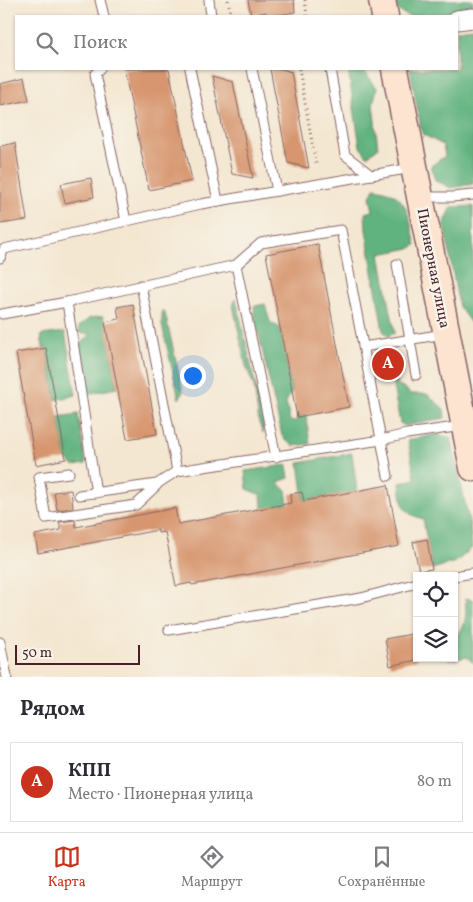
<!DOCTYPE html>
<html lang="ru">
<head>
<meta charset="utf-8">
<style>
  body { margin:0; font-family:Vollkorn,serif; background:#f7f7f7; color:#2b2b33 }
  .controls { position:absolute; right:15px; bottom:15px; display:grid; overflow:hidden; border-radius:0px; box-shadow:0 1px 4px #0004 }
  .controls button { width:45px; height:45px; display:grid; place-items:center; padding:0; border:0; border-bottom:1px solid #e1e1e2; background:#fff; color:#2b2b33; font:25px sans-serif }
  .scale { position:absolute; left:15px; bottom:12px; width:125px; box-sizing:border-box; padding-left:5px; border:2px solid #4a1f2b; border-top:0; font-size:14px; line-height:18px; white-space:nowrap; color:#4a1f2b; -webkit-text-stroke:4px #f7f3e8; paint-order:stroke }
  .you { position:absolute; left:192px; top:375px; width:18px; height:18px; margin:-12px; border:4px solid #fff; border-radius:50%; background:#1a73e8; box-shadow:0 0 0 8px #1a73e833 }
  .badge { display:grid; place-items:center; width:32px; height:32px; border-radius:50%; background:#c8321e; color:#fff; font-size:16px; font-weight:700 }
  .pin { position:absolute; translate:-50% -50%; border:2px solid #fff; box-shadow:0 1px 5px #0006 }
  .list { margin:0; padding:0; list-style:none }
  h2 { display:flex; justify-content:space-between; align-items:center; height:65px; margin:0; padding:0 20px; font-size:21px }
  h2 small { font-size:16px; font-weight:400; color:#7c7c81 }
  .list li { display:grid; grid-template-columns:32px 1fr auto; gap:15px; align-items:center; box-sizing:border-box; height:80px; margin:0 10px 10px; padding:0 10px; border:1px solid #e1e1e2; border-radius:0px }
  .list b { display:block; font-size:19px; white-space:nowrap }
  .list p { margin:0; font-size:16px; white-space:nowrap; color:#7c7c81 }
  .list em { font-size:16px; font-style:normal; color:#7c7c81 }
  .icon { flex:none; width:28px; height:28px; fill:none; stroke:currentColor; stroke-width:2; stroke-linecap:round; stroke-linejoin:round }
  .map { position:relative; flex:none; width:473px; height:677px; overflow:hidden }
  .search { position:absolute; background:#fff; box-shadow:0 1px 4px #0004; left:15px; right:15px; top:15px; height:55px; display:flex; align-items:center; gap:12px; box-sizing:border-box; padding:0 18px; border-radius:0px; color:#7c7c81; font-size:19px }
  .sheet { height:155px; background:#fff }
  nav { display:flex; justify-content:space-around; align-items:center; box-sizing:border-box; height:70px; border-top:1px solid #e1e1e2; background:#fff; font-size:14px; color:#7c7c81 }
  nav a { display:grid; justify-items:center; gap:2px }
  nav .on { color:#c8321e }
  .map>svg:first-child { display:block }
  .forest { fill:#60b27f; stroke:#556855 }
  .building { fill:#d7966f }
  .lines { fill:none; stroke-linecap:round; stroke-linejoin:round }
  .service-casing { stroke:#866565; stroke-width:11 }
  .minor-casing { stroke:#866565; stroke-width:21 }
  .secondary-casing { stroke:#866565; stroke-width:29 }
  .path { stroke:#866565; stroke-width:3; stroke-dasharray:1 4; stroke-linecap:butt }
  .service { stroke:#fff; stroke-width:9 }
  .minor { stroke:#fff; stroke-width:19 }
  .secondary { stroke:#fde4d1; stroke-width:26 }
  .labels { text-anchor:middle; stroke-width:5; stroke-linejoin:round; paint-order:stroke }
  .street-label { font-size:15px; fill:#4a1f2b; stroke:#f7f3e8 }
</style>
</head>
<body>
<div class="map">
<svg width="473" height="677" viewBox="0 0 473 677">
  <rect width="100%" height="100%" fill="#f7f3e8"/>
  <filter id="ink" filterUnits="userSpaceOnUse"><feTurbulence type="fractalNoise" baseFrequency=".02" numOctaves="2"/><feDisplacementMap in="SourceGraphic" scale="10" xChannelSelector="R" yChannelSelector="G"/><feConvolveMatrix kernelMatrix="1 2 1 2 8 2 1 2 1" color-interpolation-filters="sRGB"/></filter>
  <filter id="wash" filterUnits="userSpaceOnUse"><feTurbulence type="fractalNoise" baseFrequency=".0096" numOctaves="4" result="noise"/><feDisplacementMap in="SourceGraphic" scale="20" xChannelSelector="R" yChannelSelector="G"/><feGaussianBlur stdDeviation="1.12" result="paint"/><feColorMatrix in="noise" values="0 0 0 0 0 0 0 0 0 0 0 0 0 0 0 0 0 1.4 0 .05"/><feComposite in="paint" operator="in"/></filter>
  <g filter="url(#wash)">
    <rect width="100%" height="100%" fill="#f4e7d2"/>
    <g class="forest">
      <polygon points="395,0 473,0 473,8 425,16 408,16 397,10"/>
      <polygon points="473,27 473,184 451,188 435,180 431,166 445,156 443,145 422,134 410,69 457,69 457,29"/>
      <polygon points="348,69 363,69 377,88 373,104 378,148 367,156 360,147"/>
      <path d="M374,188C409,192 408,216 416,245L411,248L380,254L395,333L388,336L383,331L366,230L365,213L373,211L370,197Z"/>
      <polygon points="473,206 473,326 459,307 444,224 452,207"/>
      <polygon points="236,299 264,423 263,433 259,423 254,386 246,366 233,305"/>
      <polygon points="265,304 270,322 280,328 292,392 286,402 290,421 295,422 297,417 306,415 310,444 293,446 282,436 255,318 254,306"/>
      <polygon points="162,310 165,313 183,392 179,399 162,325"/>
      <polygon points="103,316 106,324 117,388 87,394 79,346 91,334 79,333 79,326 90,318"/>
      <polygon points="65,332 76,395 56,400 46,348 43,348 41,335"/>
      <polygon points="395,369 398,385 406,389 410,394 427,394 444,409 445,418 405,426 400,423 390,371"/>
      <polygon points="78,414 86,464 74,466 66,459 58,417"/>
      <path d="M437,434L451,438L470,526L472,548L456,562L432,569L423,519C401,513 402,503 400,483L415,479L408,440Z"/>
      <polygon points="352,453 357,491 304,501 299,463"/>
      <polygon points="287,465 289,478 278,482 286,490 288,504 262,509 261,495 247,489 245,471"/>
      <path d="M465,598L473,600V663L467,657L449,660V658H454V638C467,627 467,614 465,598Z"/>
    </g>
    <g id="blocks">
      <g class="building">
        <polygon points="248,0 294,0 295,12 273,16 267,16 266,12 251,15"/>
        <polygon points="124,69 169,69 192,181 149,190"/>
        <polygon points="270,69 282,69 291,72 309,168 288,163"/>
        <polygon points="212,76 233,82 253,178 232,174"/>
        <polygon points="24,78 29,100 0,106 0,84"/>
        <polygon points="15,143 27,220 0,224 0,146"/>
        <polygon points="91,178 94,197 65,203 61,184"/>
        <polygon points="318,244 349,407 297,417 266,254"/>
        <polygon points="133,304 157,434 127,439 105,322 119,319 117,307"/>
        <polygon points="46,348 66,459 36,465 16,353"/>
        <polygon points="388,485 399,546 192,585 191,583 176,586 165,532 158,533 158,530 38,553 35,535 61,530 59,522 75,520 76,527 175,508 178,524 291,503 290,494 302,492 304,501"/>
        <polygon points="71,490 73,508 57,510 54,492"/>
        <polygon points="427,539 432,569 419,571 413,542"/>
        <polygon points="417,633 417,660 390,666 385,639"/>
      </g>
    </g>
  </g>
  <g filter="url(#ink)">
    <use href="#blocks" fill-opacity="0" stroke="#866565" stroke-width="1"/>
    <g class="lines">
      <defs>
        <g id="service">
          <polyline points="100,0 104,16"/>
          <polyline points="209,0 211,16"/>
          <polyline points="100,69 95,74 126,221"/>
          <polyline points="190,69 218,201"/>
          <polyline points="252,69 277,191"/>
          <polyline points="330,69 345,155 371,175"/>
          <polyline points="423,197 452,197 473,195"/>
          <polyline points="0,258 4,249 201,204 412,168"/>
          <polyline points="397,264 416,375"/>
          <polyline points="236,265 276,457"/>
          <polyline points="141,285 177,471"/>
          <polyline points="67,302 96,493"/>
          <polyline points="2,314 67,302 236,265 261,243 341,230 388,476"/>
          <polyline points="363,347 444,334"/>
          <polyline points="69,473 39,477 46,518 136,505 157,485"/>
          <polyline points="79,495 157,484 177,471 381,440 407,434 462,426"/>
          <polyline points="454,576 473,573"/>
          <polyline points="169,630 361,598 417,583"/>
          <polyline points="0,642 7,677"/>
        </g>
        <polyline id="minor" points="457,20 473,18"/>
        <g id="secondary">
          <polyline points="382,0 385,16"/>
          <polyline points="395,69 473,468"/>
        </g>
      </defs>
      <use href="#service" class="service-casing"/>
      <use href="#minor" class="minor-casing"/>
      <use href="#secondary" class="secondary-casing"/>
      <g class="path">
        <polyline points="228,0 231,16"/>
        <polyline points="305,0 307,16"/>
        <polyline points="299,69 316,164"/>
      </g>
      <use href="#service" class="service"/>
      <use href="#minor" class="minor"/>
      <use href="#secondary" class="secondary"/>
    </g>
  </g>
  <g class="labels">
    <g class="street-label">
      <text transform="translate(434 268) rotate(79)" y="5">Пионерная улица</text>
    </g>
  </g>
</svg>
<div class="controls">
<button><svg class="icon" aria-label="locate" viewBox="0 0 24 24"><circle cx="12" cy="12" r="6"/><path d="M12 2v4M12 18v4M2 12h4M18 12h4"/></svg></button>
<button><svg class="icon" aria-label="layers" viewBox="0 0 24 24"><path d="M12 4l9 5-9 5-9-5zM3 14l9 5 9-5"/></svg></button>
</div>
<div class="scale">50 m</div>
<div class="you"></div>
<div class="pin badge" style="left:388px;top:364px">A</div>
<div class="search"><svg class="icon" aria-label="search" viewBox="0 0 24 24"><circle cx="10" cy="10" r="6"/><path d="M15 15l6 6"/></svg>Поиск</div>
</div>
<section class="sheet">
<h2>Рядом<small></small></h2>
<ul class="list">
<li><span class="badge">A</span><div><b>КПП</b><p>Место · Пионерная улица</p></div><em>80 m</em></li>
</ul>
</section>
<nav>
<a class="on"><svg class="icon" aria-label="map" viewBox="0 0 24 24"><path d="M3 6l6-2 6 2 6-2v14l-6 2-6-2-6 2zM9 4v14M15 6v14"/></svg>Карта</a>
<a><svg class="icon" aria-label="directions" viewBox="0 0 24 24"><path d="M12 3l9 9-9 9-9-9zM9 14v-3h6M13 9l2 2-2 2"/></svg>Маршрут</a>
<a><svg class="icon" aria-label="saved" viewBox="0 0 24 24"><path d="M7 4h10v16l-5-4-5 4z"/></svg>Сохранённые</a>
</nav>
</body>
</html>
